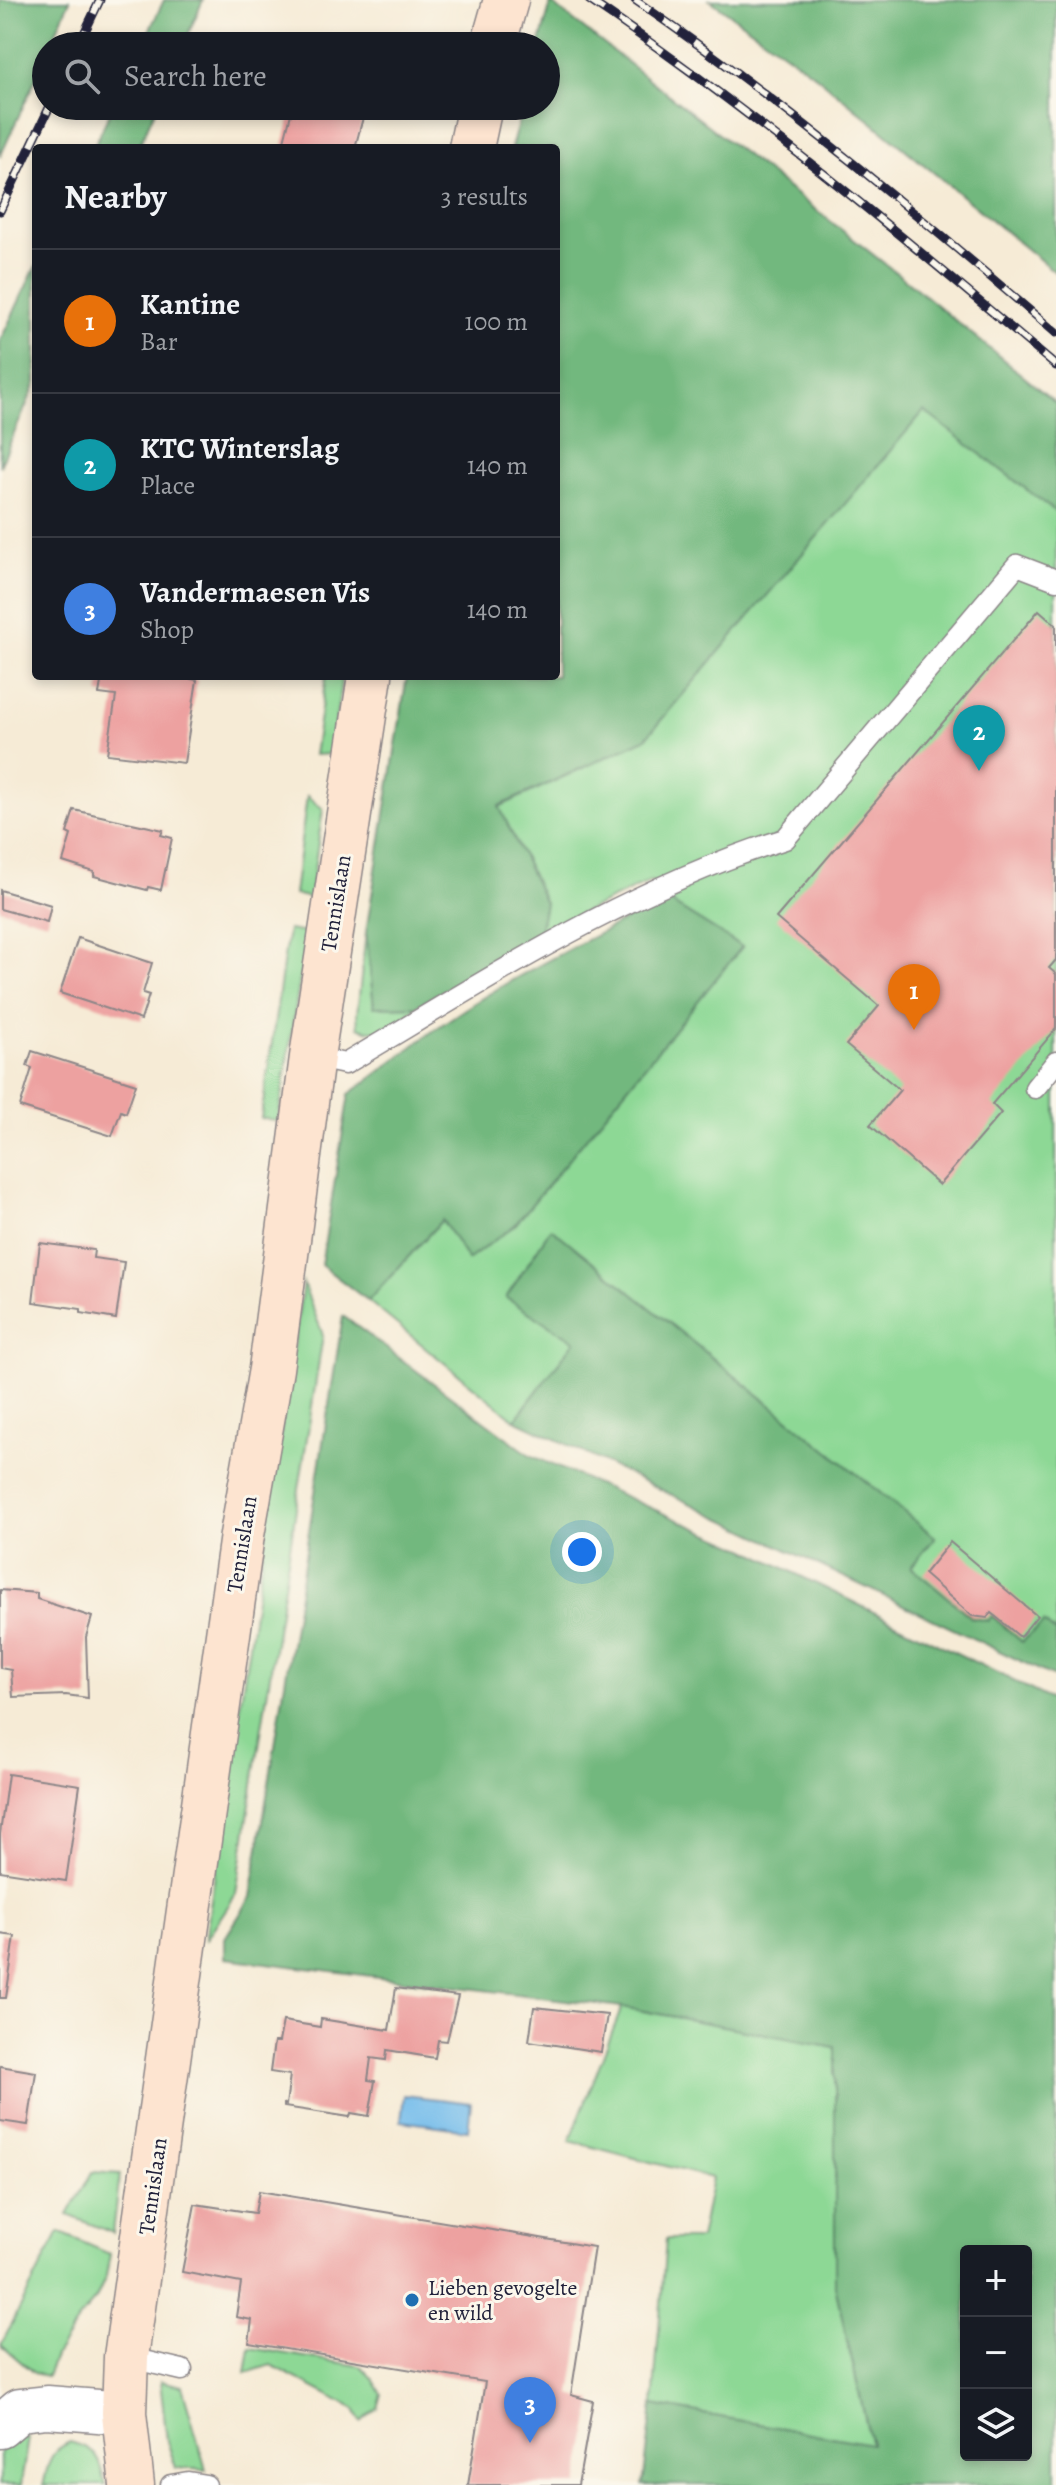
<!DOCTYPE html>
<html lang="en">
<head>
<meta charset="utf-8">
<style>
  body { margin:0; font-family:Alegreya,serif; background:#242831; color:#f1f3f6 }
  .controls { position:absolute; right:24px; bottom:24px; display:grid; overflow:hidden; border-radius:8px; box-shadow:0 4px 12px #0003 }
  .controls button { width:72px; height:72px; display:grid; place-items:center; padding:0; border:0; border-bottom:2px solid #363941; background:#171b24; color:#f1f3f6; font:40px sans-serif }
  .you { position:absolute; left:582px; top:1552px; width:28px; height:28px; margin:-20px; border:6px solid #fff; border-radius:50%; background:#1a73e8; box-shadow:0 0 0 12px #1a73e833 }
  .badge { display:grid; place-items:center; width:52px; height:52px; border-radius:50%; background:#0b8043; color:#fff; font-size:26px; font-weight:700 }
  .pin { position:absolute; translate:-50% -66px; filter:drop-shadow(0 2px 4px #0008) }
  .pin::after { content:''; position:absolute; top:42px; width:28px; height:24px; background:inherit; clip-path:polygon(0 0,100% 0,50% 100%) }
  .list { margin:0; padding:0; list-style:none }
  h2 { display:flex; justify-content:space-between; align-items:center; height:104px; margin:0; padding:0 32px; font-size:34px }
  h2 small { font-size:26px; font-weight:400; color:#9ea1a6 }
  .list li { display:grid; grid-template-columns:52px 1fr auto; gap:24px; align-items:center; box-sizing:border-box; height:144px; padding:0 32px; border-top:2px solid #363941 }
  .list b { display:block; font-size:30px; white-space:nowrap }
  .list p { margin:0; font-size:26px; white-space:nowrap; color:#9ea1a6 }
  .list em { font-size:26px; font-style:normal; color:#9ea1a6 }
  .icon { flex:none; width:44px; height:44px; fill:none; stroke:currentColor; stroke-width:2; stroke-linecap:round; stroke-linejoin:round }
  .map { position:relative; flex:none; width:1056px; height:2485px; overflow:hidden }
  .search { position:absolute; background:#171b24; box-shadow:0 4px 12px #0003; left:32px; top:32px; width:528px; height:88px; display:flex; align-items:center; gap:20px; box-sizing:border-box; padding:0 28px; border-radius:44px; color:#9ea1a6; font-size:30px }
  .panel { position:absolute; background:#171b24; box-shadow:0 4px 12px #0003; left:32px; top:144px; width:528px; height:536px; border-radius:8px }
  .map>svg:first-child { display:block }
  .green { fill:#8dd895; stroke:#587d68; stroke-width:2 }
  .forest { fill:#72b87e; stroke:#4a6d5c; stroke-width:2; fill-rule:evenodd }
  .water { fill:#73bceb; stroke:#4a6f93; stroke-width:2 }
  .building { fill:#eda1a0 }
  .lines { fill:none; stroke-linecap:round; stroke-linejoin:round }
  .lane-casing { stroke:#8c8688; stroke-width:23 }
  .street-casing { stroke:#8c8688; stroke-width:45 }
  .secondary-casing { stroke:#8c8688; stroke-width:47 }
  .lane { stroke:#fff; stroke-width:20 }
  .street { stroke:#fff; stroke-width:42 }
  .secondary { stroke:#fde4d0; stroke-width:44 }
  .rail-casing { stroke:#22223b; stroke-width:9 }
  .rail { stroke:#fbf7ec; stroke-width:6; stroke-dasharray:18; stroke-linecap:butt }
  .poi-dot { fill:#1f6fb2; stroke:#fbf7ec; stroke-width:3 }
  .labels { text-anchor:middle; stroke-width:6; stroke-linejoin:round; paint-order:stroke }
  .street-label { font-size:22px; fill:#22223b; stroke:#fbf7ec }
  .poi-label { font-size:22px; fill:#22223b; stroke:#fbf7ec; text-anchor:start }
</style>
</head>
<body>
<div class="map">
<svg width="1056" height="2485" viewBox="0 0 1056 2485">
  <rect width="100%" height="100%" fill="#fbf7ec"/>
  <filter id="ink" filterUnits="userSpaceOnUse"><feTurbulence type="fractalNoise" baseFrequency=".0125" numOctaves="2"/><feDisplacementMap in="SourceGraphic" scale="16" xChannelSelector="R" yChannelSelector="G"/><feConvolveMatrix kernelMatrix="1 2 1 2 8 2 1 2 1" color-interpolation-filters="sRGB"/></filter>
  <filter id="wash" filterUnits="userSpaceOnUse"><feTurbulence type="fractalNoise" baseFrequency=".006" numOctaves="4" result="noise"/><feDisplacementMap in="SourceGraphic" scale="32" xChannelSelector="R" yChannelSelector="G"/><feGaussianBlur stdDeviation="1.8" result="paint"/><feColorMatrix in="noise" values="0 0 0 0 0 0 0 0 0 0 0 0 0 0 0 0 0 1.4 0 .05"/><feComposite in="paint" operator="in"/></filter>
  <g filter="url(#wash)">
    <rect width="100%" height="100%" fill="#f6ebd6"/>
    <g class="green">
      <polygon points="924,410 1056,512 1056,1633 1044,1623 1022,1642 992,1616 988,1621 972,1618 911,1567 935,1538 551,1229 506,1298 575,1341 515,1420 368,1301 442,1220 742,947 665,899 651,881 539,933 545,903 499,807 645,739"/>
      <polygon points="326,676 342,676 331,754 314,755"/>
      <polygon points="307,796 323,809 310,898 294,894"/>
      <polygon points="288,930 307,933 278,1121 261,1118"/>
      <path d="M366,932L374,1007L417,1006C397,1023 386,1039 358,1027L357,1014Z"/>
      <polygon points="303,1283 323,1335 236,1894 205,1941"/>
      <polygon points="622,2007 835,2047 835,2286 871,2445 653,2405 666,2239 700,2239 712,2178 570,2141"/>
      <polygon points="92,2172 120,2174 113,2233 68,2215"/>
      <polygon points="59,2232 110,2254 106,2276 96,2299 82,2315 56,2354 47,2376 34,2373 1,2345"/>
      <polygon points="250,2348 360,2366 373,2379 382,2394 378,2408 361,2422 355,2409 271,2365 246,2373"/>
      <polygon points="160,2381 182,2386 206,2470 176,2468 167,2441"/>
      <polygon points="15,2434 28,2438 21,2485 0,2485 0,2451"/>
      <path d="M70,2442C97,2449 99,2459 105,2485H43C49,2463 48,2452 70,2442Z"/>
    </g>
    <g class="forest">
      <polygon points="0,0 70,0 50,46 46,46 46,56 0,157"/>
      <polygon points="164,0 203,0 183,46 142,46"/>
      <polygon points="710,0 1056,0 1056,273 811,72"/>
      <polygon points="551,3 912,285 1056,403 1056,512 924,411 645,739 499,806 545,903 539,933 417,1006 374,1007 366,932 407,676 556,676 556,148 511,148 523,106 546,106 546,46 539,46"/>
      <polygon points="113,106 157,106 138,148 93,148"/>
      <polygon points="36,266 36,383 0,466 0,341"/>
      <path d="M665,899L742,947L515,1225L468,1260L442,1220L368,1301L321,1265L349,1094C383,1071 413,1044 447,1021C515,974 592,938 665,899Z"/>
      <polygon points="551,1228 935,1537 911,1567 972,1618 988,1621 992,1616 1022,1642 1044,1622 1056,1633 1056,1678 515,1420 575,1341 506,1298"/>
      <path d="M343,1316L530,1455L756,1554L1056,1702V2485H643L653,2405L871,2444L835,2286V2047L622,2007L225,1958V1938L251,1897ZM966,2251H1026V2455H966Z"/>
    </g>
    <polygon class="water" points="404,2095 471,2103 468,2130 401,2121"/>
    <g id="blocks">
      <g class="building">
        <polygon points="293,106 366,106 355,148 295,148 283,145"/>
        <polygon points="1039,610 1056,625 1056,960 1049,968 1056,974 1056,1029 992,1104 1001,1113 939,1185 870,1125 900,1090 846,1045 879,1006 776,918"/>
        <polygon points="102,676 175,676 197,680 184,763 107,754 116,696 99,694"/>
        <polygon points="74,810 163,830 161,835 172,838 161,890 148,887 147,890 94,876 94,872 63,862 71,835 67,833"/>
        <polygon points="0,890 51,905 47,922 0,909"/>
        <polygon points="78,938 152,963 143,993 149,995 141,1020 60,993"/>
        <polygon points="32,1051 136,1084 126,1113 121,1111 112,1136 20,1107 32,1068 27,1066"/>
        <polygon points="40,1243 94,1250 93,1258 124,1262 116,1319 81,1313 81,1309 33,1302"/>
        <polygon points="950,1542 1037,1616 1020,1637 991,1613 987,1618 972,1616 924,1574"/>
        <polygon points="0,1590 37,1593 37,1599 92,1617 86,1637 88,1698 66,1695 13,1697 11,1670 0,1668"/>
        <polygon points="8,1774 80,1785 66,1881 0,1871 0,1834"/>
        <polygon points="0,1934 15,1936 6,1998 0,1998"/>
        <polygon points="396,1988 458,1996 447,2041 438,2040 435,2058 387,2050 386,2060 371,2058 368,2080 375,2081 369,2116 351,2113 350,2117 284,2107 284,2104 286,2105 290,2075 270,2072 274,2042 279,2042 283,2021 320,2027 321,2019 389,2030"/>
        <polygon points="534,2007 607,2015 601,2052 529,2041"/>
        <polygon points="0,2066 36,2072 28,2125 0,2121"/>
        <polygon points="259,2191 594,2247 571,2395 593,2401 578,2485 468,2485 485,2382 249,2343 252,2320 236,2317 241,2283 182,2272 195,2204 255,2213"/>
      </g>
    </g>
  </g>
  <g filter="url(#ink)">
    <use href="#blocks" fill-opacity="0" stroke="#8c8688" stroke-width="2"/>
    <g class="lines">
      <defs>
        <g id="lane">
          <path d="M312,1057L345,1064C487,980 626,889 785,839L1017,565L1056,580"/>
          <polyline points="1035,1088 1056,1062"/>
          <polyline points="126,2357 182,2370"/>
          <polyline points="171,2485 188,2482 206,2485"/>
        </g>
        <polyline id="street" points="0,2427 20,2410 47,2407 124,2413"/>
        <g id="secondary">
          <polyline points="493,46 506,0"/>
          <polyline points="471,148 480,106"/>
          <polyline points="132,2485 124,2413 126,2357 242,1535 271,1369 312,1057 370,676"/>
        </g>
      </defs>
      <use href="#lane" class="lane-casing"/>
      <use href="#street" class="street-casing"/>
      <use href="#secondary" class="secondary-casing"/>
      <use href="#lane" class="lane"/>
      <use href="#street" class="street"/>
      <use href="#secondary" class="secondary"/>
      <defs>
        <g id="rail">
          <path d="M589,0C753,111 905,238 1056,366"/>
          <path d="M635,0C782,101 920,216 1056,333"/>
          <polyline points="78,46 100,0"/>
          <polyline points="0,211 50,106"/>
        </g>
      </defs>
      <use href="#rail" class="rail-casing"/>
      <use href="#rail" class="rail"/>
    </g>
  </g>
  <circle class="poi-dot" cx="412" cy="2300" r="8"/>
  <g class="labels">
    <g class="street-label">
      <text transform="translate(335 903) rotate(-81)" y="8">Tennislaan</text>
      <text transform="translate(241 1544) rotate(-81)" y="8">Tennislaan</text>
      <text transform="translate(152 2186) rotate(-82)" y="8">Tennislaan</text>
    </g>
    <g class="poi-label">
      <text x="428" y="2295">Lieben gevogelte<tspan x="428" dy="25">en wild</tspan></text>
    </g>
  </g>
</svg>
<div class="controls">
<button>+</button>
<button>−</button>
<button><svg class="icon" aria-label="layers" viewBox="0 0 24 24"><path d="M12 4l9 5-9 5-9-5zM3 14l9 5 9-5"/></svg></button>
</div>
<div class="you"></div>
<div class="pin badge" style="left:914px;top:1030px;background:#e8710a">1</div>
<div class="pin badge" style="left:979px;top:771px;background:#0f9aa8">2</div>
<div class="pin badge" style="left:530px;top:2443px;background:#3f7fe0">3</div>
<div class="search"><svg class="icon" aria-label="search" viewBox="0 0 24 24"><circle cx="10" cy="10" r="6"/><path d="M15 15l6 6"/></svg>Search here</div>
<section class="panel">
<h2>Nearby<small>3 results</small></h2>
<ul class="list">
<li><span class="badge" style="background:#e8710a">1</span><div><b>Kantine</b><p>Bar</p></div><em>100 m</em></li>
<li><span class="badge" style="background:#0f9aa8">2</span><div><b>KTC Winterslag</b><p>Place</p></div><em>140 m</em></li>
<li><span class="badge" style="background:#3f7fe0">3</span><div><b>Vandermaesen Vis</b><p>Shop</p></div><em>140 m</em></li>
</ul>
</section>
</div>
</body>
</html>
